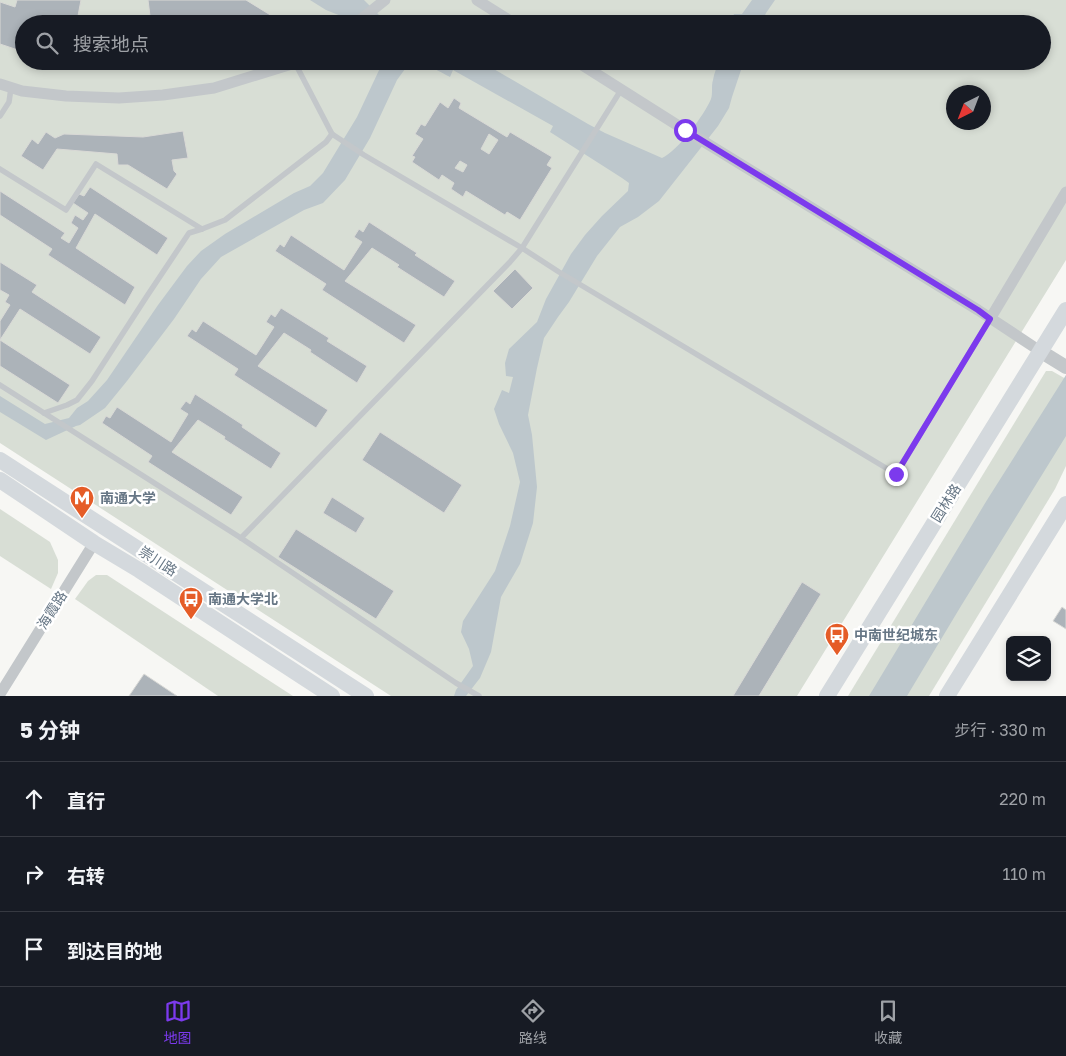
<!DOCTYPE html>
<html lang="zh">
<head>
<meta charset="utf-8">
<style>
  body { margin:0; font-family:"Golos Text","Noto Sans SC",sans-serif; background:#242831; color:#f1f3f6 }
  .controls { position:absolute; right:15px; bottom:15px; display:grid; overflow:hidden; border-radius:8px; box-shadow:0 2px 8px #0003 }
  .controls button { width:45px; height:45px; display:grid; place-items:center; padding:0; border:0; border-bottom:1px solid #363941; background:#171b24; color:#f1f3f6; font:25px sans-serif }
  .compass { position:absolute; left:946px; top:85px; width:45px; height:45px; border-radius:50%; background:#171b24; box-shadow:0 2px 8px #0003; rotate:222deg }
  .stop { position:absolute; width:15px; height:15px; margin:-11px; border:4px solid #7c3aed; border-radius:50%; background:#fff }
  .stop.end { background:#7c3aed; border-color:#fff; box-shadow:0 1px 5px #0008 }
  .list { margin:0; padding:0; list-style:none }
  h2 { display:flex; justify-content:space-between; align-items:center; height:65px; margin:0; padding:0 20px; font-size:21px }
  h2 small { font-size:16px; font-weight:400; color:#9ea1a6 }
  .list li { display:grid; grid-template-columns:32px 1fr auto; gap:15px; align-items:center; box-sizing:border-box; height:75px; padding:0 20px; border-top:1px solid #363941 }
  .list b { display:block; font-size:19px; white-space:nowrap }
  .list em { font-size:16px; font-style:normal; color:#9ea1a6 }
  .icon { flex:none; width:28px; height:28px; fill:none; stroke:currentColor; stroke-width:2; stroke-linecap:round; stroke-linejoin:round }
  .map { position:relative; flex:none; width:1066px; height:696px; overflow:hidden }
  .search { position:absolute; background:#171b24; box-shadow:0 2px 8px #0003; left:15px; right:15px; top:15px; height:55px; display:flex; align-items:center; gap:12px; box-sizing:border-box; padding:0 18px; border-radius:28px; color:#9ea1a6; font-size:19px }
  .sheet { height:290px; background:#171b24 }
  nav { display:flex; justify-content:space-around; align-items:center; box-sizing:border-box; height:70px; border-top:1px solid #363941; background:#171b24; font-size:14px; color:#9ea1a6 }
  nav a { display:grid; justify-items:center; gap:2px }
  nav .on { color:#7c3aed }
  .map>svg:first-child { display:block }
  .green { fill:#d8ded5; fill-rule:evenodd }
  .water { fill:#bdc7cc }
  .building { fill:#acb3b9; stroke:#d9d9d6; fill-rule:evenodd }
  .lines { fill:none; stroke-linecap:round; stroke-linejoin:round }
  .service { stroke:#c3c7ca; stroke-width:5.5 }
  .minor { stroke:#c3c7ca; stroke-width:11 }
  .tertiary { stroke:#c3c7ca; stroke-width:14 }
  .secondary { stroke:#d4d9dd; stroke-width:16 }
  .route { stroke:#7c3aed; stroke-width:6 }
  .labels { text-anchor:middle; stroke-width:5; stroke-linejoin:round; paint-order:stroke }
  .poi-label { font-size:14px; font-weight:bold; fill:#667685; stroke:#fff; text-anchor:start }
  .street-label { font-size:14px; fill:#667685; stroke:#fff }
</style>
</head>
<body>
<div class="map">
<svg width="1066" height="696" viewBox="0 0 1066 696">
  <rect width="100%" height="100%" fill="#f7f7f4"/>
  <g class="green">
    <path d="M0,0H1066V260L797,696H391L0,443ZM24,24H1042V61H24ZM954,92H984V122H954Z"/>
    <polygon points="1046,371 1052,371 1066,379 1066,466 1055,489 929,696 848,696"/>
    <polygon points="0,509 50,542 58,560 58,573 51,589 0,556"/>
    <polygon points="96,575 107,575 293,696 218,696 75,599 88,581"/>
  </g>
  <g class="water">
    <polygon points="310,0 364,0 388,24 351,24 341,16 326,10"/>
    <polygon points="752,0 775,0 766,13 761,24 730,24 734,14 742,14"/>
    <path d="M379,61H480L588,124L605,133L662,158C677,152 705,114 711,99C713,93 711,86 713,80C714,73 717,67 719,61H744L732,97L729,108L718,126L659,201L638,217L620,227L597,256L569,302L558,317L544,338L537,368L528,415L532,435L537,487L533,523L520,564L501,597L491,652L480,678L466,696H454L456,690L473,666L469,649L461,632L463,621L495,571L510,526L520,482L513,453L499,424L494,409L502,390L509,393L513,377L506,376L505,363L509,349L537,322L546,299L571,254L585,235L602,216L628,191L629,183L622,178L550,132L553,126L453,70L450,77C432,67 426,63 405,69L397,80L370,138L345,180L323,203L304,210L221,257L201,279L174,319L127,381L105,408L80,425L76,426L46,440L0,412V396L45,424L69,418L77,408L88,401L107,380L158,305L187,266L201,251L225,234L294,193L310,186L323,173L357,117L381,66Z"/>
    <polygon points="1066,375 1066,436 961,606 907,696 869,696 987,500"/>
  </g>
  <g class="building">
    <polygon points="17,0 81,0 77,21 97,22 97,24 24,24 24,52 0,44 0,2 15,7"/>
    <polygon points="148,0 246,0 285,24 151,24"/>
    <polygon points="75,61 160,61 115,65"/>
    <path d="M454,98L461,103L459,108L507,137L510,132L552,157L547,165L552,168L520,220L507,212L505,215L466,191L463,197L451,189L454,183L442,175L439,180L412,162L415,157L412,156L423,139L415,134L421,124L425,126L440,102L448,108ZM489,134L498,140L489,154L481,149ZM460,161L467,165L463,172L455,168Z"/>
    <polygon points="183,131 188,158 172,160 174,171 177,174 167,189 128,165 118,165 117,154 57,149 43,170 21,156 32,139 38,144 46,132 55,138 64,134 143,137"/>
    <polygon points="90,187 168,238 157,255 95,214 76,248 135,287 125,305 48,255 52,249 0,215 0,191 65,233 61,238 69,243 78,228 71,223 75,215 83,220 88,213 73,203 79,194 84,196"/>
    <polygon points="369,222 417,253 415,255 455,281 444,297 397,267 399,265 372,248 345,281 416,325 404,343 322,290 326,284 275,251 280,244 284,247 291,235 344,270 362,242 354,237 359,229 363,232"/>
    <polygon points="0,262 37,285 32,292 101,337 90,354 20,309 0,340 70,385 58,403 0,366 0,321 10,305 5,302 9,295 0,290"/>
    <polygon points="515,269 533,288 512,309 493,291"/>
    <polygon points="281,308 329,338 327,341 367,366 357,383 310,352 311,350 284,333 258,366 328,410 316,428 234,375 238,369 187,336 192,329 196,332 203,321 256,355 274,327 266,322 271,314 275,317"/>
    <polygon points="195,394 243,425 242,427 281,453 271,469 224,439 225,437 198,420 172,452 243,497 231,515 148,462 152,456 102,423 106,416 110,418 117,407 171,442 188,414 180,409 186,401 190,404"/>
    <polygon points="380,432 462,485 444,513 362,460"/>
    <polygon points="332,497 365,518 356,533 323,513"/>
    <polygon points="296,529 394,591 376,619 278,557"/>
    <polygon points="802,582 821,594 759,696 733,696"/>
    <polygon points="1062,607 1066,610 1066,629 1053,621"/>
    <polygon points="144,674 177,696 129,696"/>
  </g>
  <g class="lines">
    <g class="service">
      <polyline points="295,63 332,134 364,155 522,248 559,272 601,297 896,474 990,319"/>
      <polyline points="0,116 9,102 11,88"/>
      <polyline points="0,169 66,210 96,164 202,229"/>
      <polyline points="0,385 241,538 456,683 479,696"/>
      <polyline points="44,413 67,405 77,400 92,381 147,296 189,233 202,229 225,220 326,142 332,134"/>
      <polyline points="241,538 510,262 522,248 621,90"/>
    </g>
    <g class="minor">
      <polyline points="477,0 515,24"/>
      <polyline points="355,24 385,0"/>
      <polyline points="576,61 685,130 978,310 1040,351"/>
      <polyline points="0,84 22,91 66,96 119,98 163,95 214,88 295,63 299,61"/>
      <polyline points="990,319 1066,192"/>
      <polyline points="0,694 94,543"/>
    </g>
    <polyline class="tertiary" points="1040,351 1066,367"/>
    <g class="secondary">
      <polyline points="0,460 366,696"/>
      <polyline points="0,480 94,543 139,570 332,696"/>
      <polyline points="827,696 1066,310"/>
      <polyline points="947,696 1066,504"/>
    </g>
  </g>
  <g class="lines">
    <polyline class="route" points="685,130 978,310 990,319 896,474"/>
  </g>
  <defs>
    <symbol id="metro-pin" viewBox="-11 -11 22 30"><path d="M0 17L-7.5 6A9.5 9.5 0 1 1 7.5 6Z" fill="#e55c27" stroke="#fff"/><path d="M-5.5 5V-5H-3L0 0L3-5H5.5V5H3V-.5L0 4L-3-.5V5Z" fill="#fff"/></symbol>
    <symbol id="bus-pin" viewBox="-11 -11 22 30"><path d="M0 17L-7.5 6A9.5 9.5 0 1 1 7.5 6Z" fill="#e55c27" stroke="#fff"/><path d="M-5-6H5V4H4V6H2V4H-2V6H-4V4H-5ZM-3.5-4V0h7V-4ZM-3.5 1.2v1.5H-2V1.2ZM2 1.2v1.5H3.5V1.2Z" fill="#fff"/></symbol>
  </defs>
  <g fill-rule="evenodd">
    <use href="#metro-pin" x="68" y="484" width="28" height="38"/>
    <use href="#bus-pin" x="177" y="585" width="28" height="38"/>
    <use href="#bus-pin" x="823" y="621" width="28" height="38"/>
  </g>
  <g class="labels">
    <g class="poi-label">
      <text x="100" y="503">南通大学</text>
      <text x="208" y="604">南通大学北</text>
      <text x="854" y="640">中南世纪城东</text>
    </g>
    <g class="street-label">
      <text transform="translate(946 503) rotate(-58)" y="5">园林路</text>
      <text transform="translate(158 561) rotate(33)" y="5">崇川路</text>
      <text transform="translate(52 610) rotate(-58)" y="5">海霞路</text>
    </g>
  </g>
</svg>
<div class="controls">
<button><svg class="icon" aria-label="layers" viewBox="0 0 24 24"><path d="M12 4l9 5-9 5-9-5zM3 14l9 5 9-5"/></svg></button>
</div>
<svg class="compass" viewBox="-18 -18 36 36"><path d="M0-13l5 13h-10z" fill="#e53935"/><path d="M0 13l5-13h-10z" fill="#9ea1a6"/></svg>
<div class="stop" style="left:685px;top:130px"></div>
<div class="stop end" style="left:896px;top:474px"></div>
<div class="search"><svg class="icon" aria-label="search" viewBox="0 0 24 24"><circle cx="10" cy="10" r="6"/><path d="M15 15l6 6"/></svg>搜索地点</div>
</div>
<section class="sheet">
<h2>5 分钟<small>步行 · 330 m</small></h2>
<ul class="list">
<li><svg class="icon" aria-label="ahead" viewBox="0 0 24 24"><path d="M12 20V5M6 11l6-6 6 6"/></svg><div><b>直行</b></div><em>220 m</em></li>
<li><svg class="icon" aria-label="right" viewBox="0 0 24 24"><path d="M7 20v-9h11M14 6l5 5-5 5"/></svg><div><b>右转</b></div><em>110 m</em></li>
<li><svg class="icon" aria-label="arrive" viewBox="0 0 24 24"><path d="M6 21V4h12l-3 4 3 4H6"/></svg><div><b>到达目的地</b></div></li>
</ul>
</section>
<nav>
<a class="on"><svg class="icon" aria-label="map" viewBox="0 0 24 24"><path d="M3 6l6-2 6 2 6-2v14l-6 2-6-2-6 2zM9 4v14M15 6v14"/></svg>地图</a>
<a><svg class="icon" aria-label="directions" viewBox="0 0 24 24"><path d="M12 3l9 9-9 9-9-9zM9 14v-3h6M13 9l2 2-2 2"/></svg>路线</a>
<a><svg class="icon" aria-label="saved" viewBox="0 0 24 24"><path d="M7 4h10v16l-5-4-5 4z"/></svg>收藏</a>
</nav>
</body>
</html>
